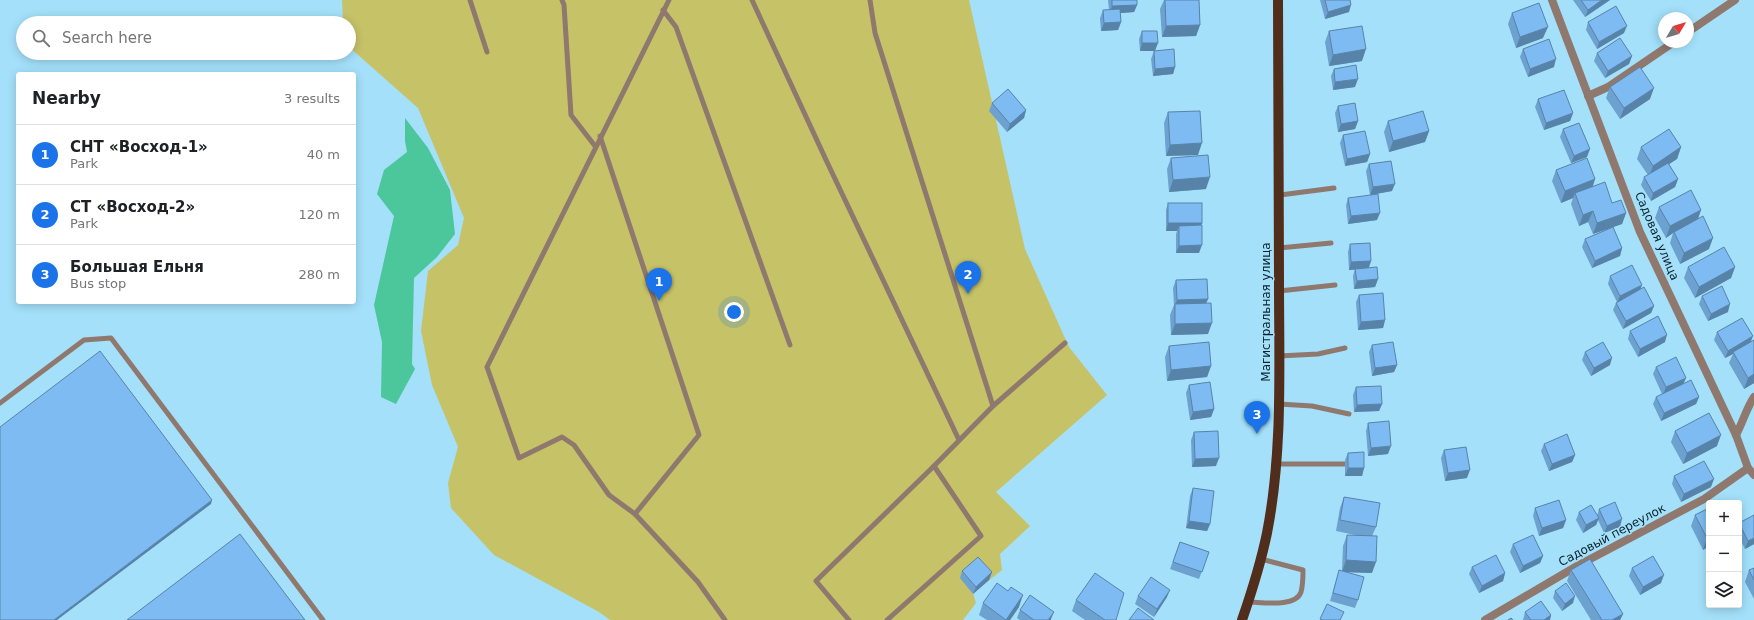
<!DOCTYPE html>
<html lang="en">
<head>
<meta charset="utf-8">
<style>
  body { margin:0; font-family:"DejaVu Sans",sans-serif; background:#f2f2f2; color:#202124 }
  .controls { position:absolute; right:12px; bottom:12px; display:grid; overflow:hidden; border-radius:4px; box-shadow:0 2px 10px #0003 }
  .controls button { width:36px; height:36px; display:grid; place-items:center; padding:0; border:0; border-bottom:1px solid #e0e0e0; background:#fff; color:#202124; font:20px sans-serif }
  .compass { position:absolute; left:1658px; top:12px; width:36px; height:36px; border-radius:50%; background:#fff; box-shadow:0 2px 10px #0003; rotate:52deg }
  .you { position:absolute; left:734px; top:312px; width:14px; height:14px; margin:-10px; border:3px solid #fff; border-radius:50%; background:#1a73e8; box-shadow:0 0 0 6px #1a73e833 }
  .badge { display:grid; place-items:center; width:26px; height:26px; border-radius:50%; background:#1a73e8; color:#fff; font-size:13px; font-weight:700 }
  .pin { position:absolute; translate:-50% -33px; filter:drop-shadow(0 1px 2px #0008) }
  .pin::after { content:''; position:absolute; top:21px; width:14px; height:12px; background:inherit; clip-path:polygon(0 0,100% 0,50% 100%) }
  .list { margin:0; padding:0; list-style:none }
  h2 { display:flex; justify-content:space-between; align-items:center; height:52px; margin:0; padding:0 16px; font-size:17px }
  h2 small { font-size:13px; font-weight:400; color:#757577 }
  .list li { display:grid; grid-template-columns:26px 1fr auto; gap:12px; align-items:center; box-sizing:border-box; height:60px; padding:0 16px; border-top:1px solid #e0e0e0 }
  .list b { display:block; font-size:15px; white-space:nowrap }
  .list p { margin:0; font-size:13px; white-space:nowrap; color:#757577 }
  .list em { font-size:13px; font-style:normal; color:#757577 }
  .icon { flex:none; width:22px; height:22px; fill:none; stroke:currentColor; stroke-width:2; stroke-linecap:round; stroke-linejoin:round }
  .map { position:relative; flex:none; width:1754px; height:620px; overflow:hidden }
  .search { position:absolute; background:#fff; box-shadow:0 2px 10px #0003; left:16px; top:16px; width:340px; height:44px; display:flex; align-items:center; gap:10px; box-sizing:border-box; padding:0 14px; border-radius:22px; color:#757577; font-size:15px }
  .panel { position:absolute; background:#fff; box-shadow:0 2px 10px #0003; left:16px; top:72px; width:340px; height:232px; border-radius:4px }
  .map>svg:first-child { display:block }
  .green { fill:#c6c268 }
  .water { fill:#4cc69b }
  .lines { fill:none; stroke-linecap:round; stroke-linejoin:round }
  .lane { stroke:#8f796e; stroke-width:5 }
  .street { stroke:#8f796e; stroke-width:8 }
  .primary { stroke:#512d1c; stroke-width:10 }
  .wall { fill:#6ca1d0 }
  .shaded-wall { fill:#5883a9 }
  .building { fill:#7ebbf2; stroke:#5883a9 }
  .labels { text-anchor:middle; stroke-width:3; stroke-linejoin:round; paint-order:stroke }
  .street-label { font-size:12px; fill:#09222c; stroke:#a4e0fa }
</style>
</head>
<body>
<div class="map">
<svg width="1754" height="620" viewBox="0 0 1754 620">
  <rect width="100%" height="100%" fill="#a4e0fa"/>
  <polygon class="green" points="342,0 969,0 1025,249 1069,347 1107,395 996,492 1030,526 1000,554 1002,570 973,593 976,603 963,620 610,620 599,612 494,555 451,508 448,483 458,447 432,385 421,331 428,271 458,245 464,218 418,108 349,47 349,23 343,23"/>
  <polygon class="water" points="405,118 428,148 450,190 455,234 437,257 414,278 412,364 415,369 396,404 381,397 382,342 374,305 394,216 377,194 384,170 407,152 405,141"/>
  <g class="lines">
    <g class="lane">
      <polyline points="470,0 487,52"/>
      <polyline points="562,0 564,5 571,115 595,146"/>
      <polyline points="669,0 487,367 519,458 562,437 574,445 609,495 635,514 698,582 725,620"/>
      <polyline points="752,0 827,162 959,440"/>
      <polyline points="870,0 875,33 993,406 934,466 981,536 887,620"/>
      <polyline points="663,10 676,27 790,345"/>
      <polyline points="600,136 699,435 635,514"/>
      <polyline points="1280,195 1334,188"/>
      <polyline points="1279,248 1331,243"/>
      <polyline points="1279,291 1335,285"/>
      <polyline points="1279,356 1318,354 1345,348"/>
      <polyline points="0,403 84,340 111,338 323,620"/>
      <polyline points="1279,404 1312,406 1349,414"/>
      <polyline points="993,406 1065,343"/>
      <polyline points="1276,464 1347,464"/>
      <path d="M1248,602C1261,602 1296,608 1301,592C1303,585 1303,577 1303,570L1261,559"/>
      <polyline points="849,620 816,581 934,466"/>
    </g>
    <g class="street">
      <polyline points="1552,0 1640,232 1736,435 1748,468 1754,475"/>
      <polyline points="1688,32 1735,0"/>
      <polyline points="1588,96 1608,87 1674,42"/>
      <path d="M1736,435C1743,422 1746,409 1754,397"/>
      <polyline points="1485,620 1577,566 1704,499 1748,468"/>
    </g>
    <path class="primary" d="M1242,620C1252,591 1261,562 1267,533C1283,451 1279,366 1279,282C1279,188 1279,94 1278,0"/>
  </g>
  <g class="wall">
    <polygon points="1108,0 1137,0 1137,5 1134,12 1120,13 1121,22 1118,30 1101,31 1100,18 1103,10 1109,10"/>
    <polygon points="1164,0 1199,0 1200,25 1196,36 1162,37 1160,9"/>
    <polygon points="1320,0 1350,0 1349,12 1325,19"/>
    <polygon points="1573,0 1610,0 1585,17"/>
    <polygon points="1512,13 1543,38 1516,48 1508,24"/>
    <polygon points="1588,22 1624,33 1597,49 1586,30"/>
    <polygon points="1142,31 1155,51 1140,51 1139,39"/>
    <polygon points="1329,31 1362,61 1329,66 1325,42"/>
    <polygon points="1523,49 1554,67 1528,77 1520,57"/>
    <polygon points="1154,51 1175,67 1173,74 1153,76 1151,59"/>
    <polygon points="1597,53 1632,56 1629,64 1605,78 1594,61"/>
    <polygon points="1334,69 1355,87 1333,90 1331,76"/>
    <polygon points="1610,87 1650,99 1620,119 1606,98"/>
    <polygon points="1538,99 1573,113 1570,121 1544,130 1535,107"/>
    <polygon points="992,103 1026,110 1024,118 1007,132 989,111"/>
    <polygon points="1338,106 1358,121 1355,129 1338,132 1335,113"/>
    <polygon points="1168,112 1198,155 1166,156 1164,123"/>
    <polygon points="1388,121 1429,131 1425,142 1389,152 1384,132"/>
    <polygon points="1563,129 1587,157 1571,163 1560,137"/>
    <polygon points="1343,135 1370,154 1367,162 1345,166 1340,143"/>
    <polygon points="1641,147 1681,147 1677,159 1669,164 1678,179 1675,187 1651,201 1641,185 1644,177 1648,175 1637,159"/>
    <polygon points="1171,158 1206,189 1169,192 1167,169"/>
    <polygon points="1369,164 1392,191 1370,195 1366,171"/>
    <polygon points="1556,170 1595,179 1593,186 1612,203 1626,213 1622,224 1613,227 1622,248 1620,256 1592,268 1582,247 1585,239 1610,228 1593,234 1588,222 1579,226 1571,204 1573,198 1561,203 1552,181"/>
    <polygon points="1348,198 1377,220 1348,224 1346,205"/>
    <polygon points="1168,203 1202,223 1201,225 1199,253 1176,253 1176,234 1177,231 1166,231 1166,210"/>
    <polygon points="1659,207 1701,210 1698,219 1709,249 1680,264 1670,243 1673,233 1666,238 1655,218"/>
    <polygon points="1350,244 1371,261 1369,268 1378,279 1375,287 1354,289 1353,276 1355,269 1349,270 1348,252"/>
    <polygon points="1688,267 1735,267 1731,278 1695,298 1684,278"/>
    <polygon points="1610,276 1641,289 1654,306 1651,313 1623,329 1613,310 1616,303 1617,302 1608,284"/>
    <polygon points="1176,280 1208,299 1206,303 1208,334 1171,335 1170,315 1174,305 1173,288"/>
    <polygon points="1359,295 1385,320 1383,328 1358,330 1356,302"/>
    <polygon points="1702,296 1728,312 1708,321 1699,304"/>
    <polygon points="1630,331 1665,342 1638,357 1628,339"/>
    <polygon points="1717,332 1750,342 1754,340 1754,383 1744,389 1729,363 1733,354 1725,358 1714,340"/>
    <polygon points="1372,345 1397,365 1394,372 1372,376 1369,352"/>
    <polygon points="1169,346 1211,366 1207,377 1167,381 1165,357"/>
    <polygon points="1585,352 1610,365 1591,376 1582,360"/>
    <polygon points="1656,367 1684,383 1699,397 1696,404 1661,421 1653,404 1656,397 1662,394 1653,374"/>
    <polygon points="1189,385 1214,409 1211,417 1190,420 1186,393"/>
    <polygon points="1356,387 1382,404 1379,411 1354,412 1353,395"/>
    <polygon points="1368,423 1388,454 1368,456 1366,431"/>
    <polygon points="1675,431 1717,446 1683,464 1671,442"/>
    <polygon points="1194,432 1216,466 1192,467 1191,440"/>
    <polygon points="1544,444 1575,455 1572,462 1549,471 1541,451"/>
    <polygon points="1444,450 1467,478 1445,481 1441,458"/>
    <polygon points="1348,453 1364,468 1362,476 1345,476 1345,460"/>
    <polygon points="1674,476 1711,487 1681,502 1672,484"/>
    <polygon points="1193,488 1210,524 1207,531 1186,528 1190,496"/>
    <polygon points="1344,497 1376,527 1372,536 1372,573 1346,572 1358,600 1355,608 1330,601 1339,570 1342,571 1343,546 1347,535 1360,536 1336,531 1340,508"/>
    <polygon points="1535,508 1566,520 1563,528 1539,536 1533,516"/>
    <polygon points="1709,508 1709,546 1703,550 1691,526 1695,515"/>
    <polygon points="1599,509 1620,527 1604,533 1598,520 1596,525 1583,533 1576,520 1579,512 1597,516"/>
    <polygon points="1739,523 1754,544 1745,549 1739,537"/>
    <polygon points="1180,542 1209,552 1199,579 1170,569"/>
    <polygon points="1513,544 1543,556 1540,563 1520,573 1510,552"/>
    <polygon points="1472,567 1505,573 1503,581 1479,593 1469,574"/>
    <polygon points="1632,568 1661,583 1640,595 1629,576"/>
    <polygon points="1754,568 1754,599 1745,582 1749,570"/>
    <polygon points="1571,570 1623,614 1620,620 1591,620 1567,581"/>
    <polygon points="962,571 992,572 989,580 973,594 960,578"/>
    <polygon points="1555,591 1573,603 1562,611 1553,598"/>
    <polygon points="1138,596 1167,597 1154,617 1135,604"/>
    <polygon points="1076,600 1116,620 1085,620 1072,611"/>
    <polygon points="983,603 1019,607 1010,620 987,620 979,615"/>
    <polygon points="1020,610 1051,620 1020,620 1017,618"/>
    <polygon points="1525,612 1551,615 1550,620 1523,620"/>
  </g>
  <g class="shaded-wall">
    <polygon points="1602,0 1610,0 1585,17 1588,10"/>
    <polygon points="1137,5 1134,12 1109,14 1112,6"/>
    <polygon points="1351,5 1349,12 1325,19 1328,12"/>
    <polygon points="1121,22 1118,30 1101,31 1104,23"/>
    <polygon points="1200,25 1196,36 1162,37 1166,26"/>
    <polygon points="1627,26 1624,33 1597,49 1599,42"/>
    <polygon points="1548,27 1543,38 1516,48 1520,37"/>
    <polygon points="1142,43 1158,43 1155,51 1140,51"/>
    <polygon points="1366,49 1362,61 1329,66 1333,55"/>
    <polygon points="1632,56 1629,64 1605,78 1608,71"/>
    <polygon points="1556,59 1554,67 1528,77 1530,69"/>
    <polygon points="1175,67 1173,74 1153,76 1155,69"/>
    <polygon points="1358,79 1355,87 1333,90 1335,82"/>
    <polygon points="1654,88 1650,99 1620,119 1624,108"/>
    <polygon points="1026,110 1024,118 1007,132 1010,124"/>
    <polygon points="1573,113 1570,121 1544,130 1546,123"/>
    <polygon points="1358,121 1355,129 1338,132 1341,124"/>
    <polygon points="1429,131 1425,142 1389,152 1393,141"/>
    <polygon points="1202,143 1198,155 1166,156 1170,145"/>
    <polygon points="1681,147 1677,159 1649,177 1653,166"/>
    <polygon points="1590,149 1587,157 1571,163 1574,156"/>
    <polygon points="1370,154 1367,162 1345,166 1347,159"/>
    <polygon points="1210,177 1206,189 1169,192 1173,180"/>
    <polygon points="1595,179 1591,191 1575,193 1573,198 1561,203 1565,191"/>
    <polygon points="1678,179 1675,187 1651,201 1653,193"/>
    <polygon points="1395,184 1392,191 1370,195 1373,187"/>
    <polygon points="1701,210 1697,221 1674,232 1673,233 1666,238 1670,226"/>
    <polygon points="1593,211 1588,222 1579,226 1583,215"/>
    <polygon points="1380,213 1377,220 1348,224 1351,216"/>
    <polygon points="1626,213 1622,224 1593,234 1597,223"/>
    <polygon points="1168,223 1202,223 1199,231 1179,226 1177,231 1166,231"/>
    <polygon points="1713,238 1709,249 1680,264 1684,253"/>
    <polygon points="1202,245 1199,253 1176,253 1179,246"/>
    <polygon points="1622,248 1620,256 1592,268 1595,261"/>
    <polygon points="1371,261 1368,269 1349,270 1351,262"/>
    <polygon points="1735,267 1731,278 1695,298 1699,287"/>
    <polygon points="1378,279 1375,287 1354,289 1357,281"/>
    <polygon points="1642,285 1639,293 1617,303 1620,296"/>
    <polygon points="1208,299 1205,306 1174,308 1177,300"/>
    <polygon points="1730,304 1728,312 1708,321 1711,314"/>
    <polygon points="1654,306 1651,313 1623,329 1626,321"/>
    <polygon points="1385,320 1383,328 1358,330 1361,322"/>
    <polygon points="1212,323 1208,334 1171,335 1175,324"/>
    <polygon points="1667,335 1665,342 1638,357 1640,349"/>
    <polygon points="1753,336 1750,344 1733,352 1733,354 1725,358 1728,351"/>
    <polygon points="1612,358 1610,365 1591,376 1594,368"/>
    <polygon points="1397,365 1394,372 1372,376 1375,368"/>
    <polygon points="1211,366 1207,377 1167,381 1171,370"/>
    <polygon points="1754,374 1754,383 1744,389 1748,378"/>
    <polygon points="1686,378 1683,385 1663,395 1666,387"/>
    <polygon points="1699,397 1696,404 1661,421 1664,413"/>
    <polygon points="1382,404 1379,411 1354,412 1357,405"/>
    <polygon points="1214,409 1211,417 1190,420 1193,412"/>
    <polygon points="1721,435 1717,446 1683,464 1687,453"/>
    <polygon points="1391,446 1388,454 1368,456 1371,448"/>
    <polygon points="1575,455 1572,462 1549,471 1552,464"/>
    <polygon points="1219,458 1216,466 1192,467 1195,459"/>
    <polygon points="1348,468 1364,468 1362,476 1345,476"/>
    <polygon points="1470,470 1467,478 1445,481 1448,473"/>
    <polygon points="1714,479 1711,487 1681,502 1684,494"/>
    <polygon points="212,500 211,504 57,620 54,620"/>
    <polygon points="1599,518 1596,525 1583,533 1586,525"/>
    <polygon points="1622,519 1620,527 1604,533 1607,526"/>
    <polygon points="1566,520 1563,528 1539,536 1542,528"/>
    <polygon points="1189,521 1210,524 1207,531 1186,528"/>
    <polygon points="1709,537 1709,546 1703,550 1707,538"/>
    <polygon points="1754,538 1754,544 1745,549 1748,541"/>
    <polygon points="1543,556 1540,563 1520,573 1523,566"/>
    <polygon points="1346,560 1376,562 1372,573 1342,572"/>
    <polygon points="992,572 989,580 973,594 976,587"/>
    <polygon points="1505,573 1503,581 1479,593 1482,586"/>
    <polygon points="1664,575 1661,583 1640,595 1643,587"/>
    <polygon points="1170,590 1167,597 1154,617 1157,609"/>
    <polygon points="1023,595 1019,607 1010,620 1006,620"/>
    <polygon points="1575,596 1573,603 1562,611 1565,604"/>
    <polygon points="1054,612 1051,619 1051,620 1048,620"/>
    <polygon points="1623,614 1620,620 1612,620"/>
    <polygon points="1551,615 1550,620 1544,620"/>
  </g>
  <g class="building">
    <polygon points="1112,0 1137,0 1137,5 1112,6"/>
    <polygon points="1165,0 1199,0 1200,25 1166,26"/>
    <polygon points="1325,0 1350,0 1351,5 1328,12"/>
    <polygon points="1581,0 1602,0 1588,10"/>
    <polygon points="1539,3 1548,27 1520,37 1512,13"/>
    <polygon points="1616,6 1627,26 1599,42 1588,22"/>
    <polygon points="1120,9 1121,22 1104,23 1103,10"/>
    <polygon points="1362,26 1366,49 1333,55 1329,31"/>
    <polygon points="1142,31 1157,31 1158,43 1142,43"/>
    <polygon points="1620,38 1632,56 1608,71 1597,53"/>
    <polygon points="1549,39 1556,59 1530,69 1523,49"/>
    <polygon points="1174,49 1175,67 1155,69 1154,51"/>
    <polygon points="1356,65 1358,79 1335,82 1334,69"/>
    <polygon points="1640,67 1654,88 1624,108 1610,87"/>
    <polygon points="1008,89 1026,110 1010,124 992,103"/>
    <polygon points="1564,90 1573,113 1546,123 1538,99"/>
    <polygon points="1355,103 1358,121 1341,124 1338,106"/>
    <polygon points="1200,111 1202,143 1170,145 1168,112"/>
    <polygon points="1423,111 1429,131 1393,141 1388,121"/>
    <polygon points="1579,123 1590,149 1574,156 1563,129"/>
    <polygon points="1669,129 1681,147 1653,166 1641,147"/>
    <polygon points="1365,131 1370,154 1347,159 1343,135"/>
    <polygon points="1208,155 1210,177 1173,180 1171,158"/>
    <polygon points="1587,158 1595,179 1565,191 1556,170"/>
    <polygon points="1391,161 1395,184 1373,187 1369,164"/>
    <polygon points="1668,163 1678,179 1653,193 1644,177"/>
    <polygon points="1605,182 1612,203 1621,200 1626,213 1597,223 1593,211 1583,215 1575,193"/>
    <polygon points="1691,190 1701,210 1670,226 1659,207"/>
    <polygon points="1378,194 1380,213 1351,216 1348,198"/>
    <rect x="1168" y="203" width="34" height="20"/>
    <polygon points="1703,216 1713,238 1684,253 1674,232"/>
    <polygon points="1202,225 1202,245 1179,246 1179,226"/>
    <polygon points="1613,227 1622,248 1595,261 1585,239"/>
    <polygon points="1370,243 1371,261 1351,262 1350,244"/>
    <polygon points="1724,247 1735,267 1699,287 1688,267"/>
    <polygon points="1632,265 1642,285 1620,296 1610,276"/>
    <polygon points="1377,267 1378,279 1357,281 1355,269"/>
    <polygon points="1207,279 1208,299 1177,300 1176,280"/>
    <polygon points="1722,286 1730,304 1711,314 1702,296"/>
    <polygon points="1644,287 1654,306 1626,321 1616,303"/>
    <polygon points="1383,293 1385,320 1361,322 1359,295"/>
    <polygon points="1211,303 1212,323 1175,324 1175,304"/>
    <polygon points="1658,316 1667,335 1640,349 1630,331"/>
    <polygon points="1742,318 1753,336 1728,351 1717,332"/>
    <polygon points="1754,340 1754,374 1748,378 1733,352"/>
    <polygon points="1209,342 1211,366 1171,370 1169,346"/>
    <polygon points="1393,342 1397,365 1375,368 1372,345"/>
    <polygon points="1603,342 1612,358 1594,368 1585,352"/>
    <polygon points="100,351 212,500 54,620 0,620 0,427"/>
    <polygon points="1676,357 1686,378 1666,387 1656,367"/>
    <polygon points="1691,380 1699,397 1664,413 1656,397"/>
    <polygon points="1210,382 1214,409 1193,412 1189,385"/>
    <polygon points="1381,386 1382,404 1357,405 1356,387"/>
    <polygon points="1709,413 1721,435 1687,453 1675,431"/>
    <polygon points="1389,421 1391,446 1371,448 1368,423"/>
    <polygon points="1218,431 1219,458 1195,459 1194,432"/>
    <polygon points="1567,434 1575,455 1552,464 1544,444"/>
    <polygon points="1466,447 1470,470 1448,473 1444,450"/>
    <polygon points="1364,452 1364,468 1348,468 1348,453"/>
    <polygon points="1704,461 1714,479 1684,494 1674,476"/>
    <polygon points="1193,488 1214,491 1210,524 1189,521"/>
    <polygon points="1344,497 1380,503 1376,527 1340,520"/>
    <polygon points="1559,500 1566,520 1542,528 1535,508"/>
    <polygon points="1722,501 1724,503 1718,503"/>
    <polygon points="1615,502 1622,519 1607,526 1599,509"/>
    <polygon points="1591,505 1599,518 1586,525 1579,512"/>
    <polygon points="1709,508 1709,537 1707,538 1695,515"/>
    <polygon points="1754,515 1754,538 1748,541 1739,523"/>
    <polygon points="240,534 305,620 127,620"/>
    <polygon points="1347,535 1377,536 1376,562 1346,560"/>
    <polygon points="1533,535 1543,556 1523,566 1513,544"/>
    <polygon points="1180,542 1209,552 1202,572 1173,562"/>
    <polygon points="1496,555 1505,573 1482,586 1472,567"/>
    <polygon points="1653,556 1664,575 1643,587 1632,568"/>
    <polygon points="978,557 992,572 976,587 962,571"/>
    <polygon points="1590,559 1623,614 1612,620 1602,620 1571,570"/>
    <polygon points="1754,568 1754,580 1749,570"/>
    <polygon points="1339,570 1364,577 1358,600 1333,593"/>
    <polygon points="1095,573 1124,593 1116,620 1105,620 1076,600"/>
    <polygon points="1151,577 1170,590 1157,609 1138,596"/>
    <polygon points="997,583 1008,591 1011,587 1023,595 1006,620 983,603"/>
    <polygon points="1566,583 1575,596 1565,604 1555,591"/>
    <polygon points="1030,595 1054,612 1048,620 1034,620 1020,610"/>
    <polygon points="1541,601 1551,615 1544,620 1531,620 1525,612"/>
    <polygon points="1327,604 1344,612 1340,620 1323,620 1320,619"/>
    <polygon points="1138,608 1154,620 1129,620"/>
    <polygon points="1511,618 1513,620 1508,620"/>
  </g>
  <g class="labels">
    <g class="street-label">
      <text transform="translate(1657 236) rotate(67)" y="4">Садовая улица</text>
      <text transform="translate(1266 312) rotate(-90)" y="4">Магистральная улица</text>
      <text transform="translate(1612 535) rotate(-28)" y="4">Садовый переулок</text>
    </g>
  </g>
</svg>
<div class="controls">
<button>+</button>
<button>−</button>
<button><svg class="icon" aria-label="layers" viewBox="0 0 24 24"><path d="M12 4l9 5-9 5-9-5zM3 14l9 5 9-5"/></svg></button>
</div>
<svg class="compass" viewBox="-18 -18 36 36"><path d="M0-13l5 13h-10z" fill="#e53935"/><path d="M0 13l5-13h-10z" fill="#757577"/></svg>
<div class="you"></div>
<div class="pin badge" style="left:659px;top:301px">1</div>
<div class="pin badge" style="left:968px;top:294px">2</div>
<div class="pin badge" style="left:1257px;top:434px">3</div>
<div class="search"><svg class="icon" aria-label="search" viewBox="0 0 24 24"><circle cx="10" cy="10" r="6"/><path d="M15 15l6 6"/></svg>Search here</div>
<section class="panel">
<h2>Nearby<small>3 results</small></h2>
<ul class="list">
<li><span class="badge">1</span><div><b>СНТ «Восход-1»</b><p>Park</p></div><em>40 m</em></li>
<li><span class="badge">2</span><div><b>СТ «Восход-2»</b><p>Park</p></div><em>120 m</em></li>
<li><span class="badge">3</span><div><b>Большая Ельня</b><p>Bus stop</p></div><em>280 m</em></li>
</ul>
</section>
</div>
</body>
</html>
